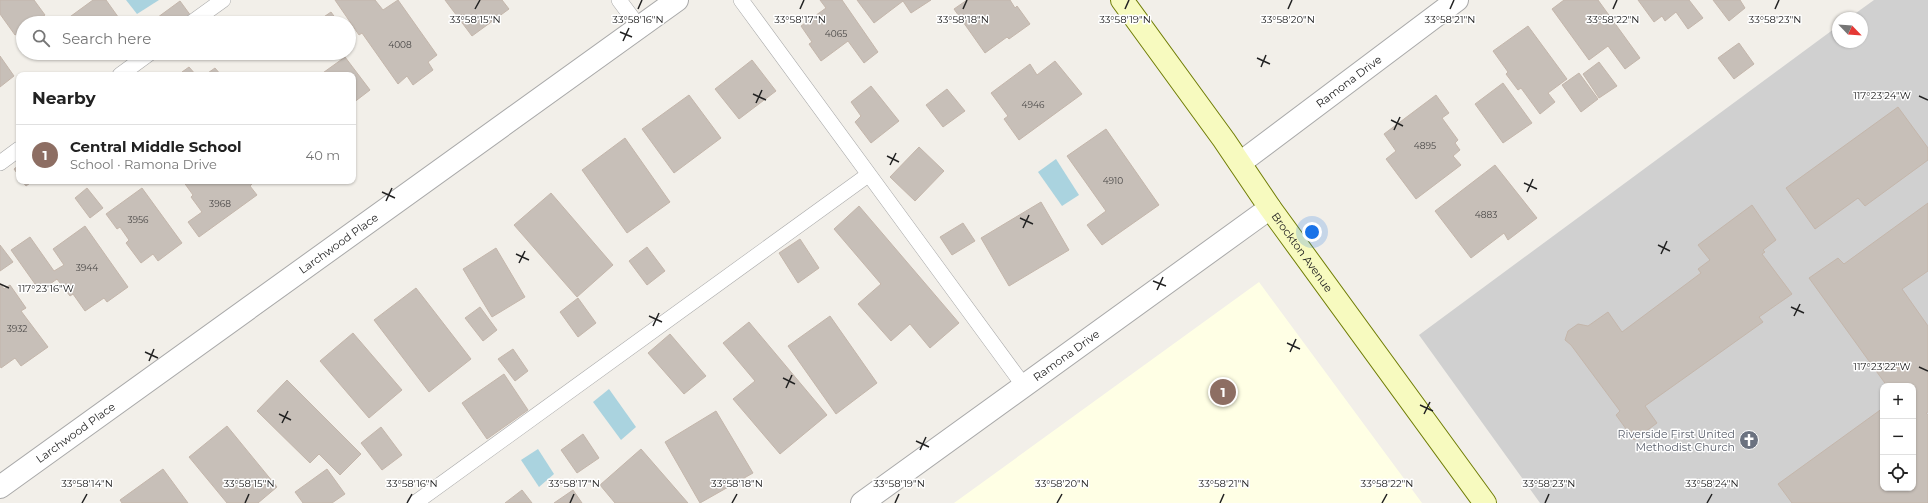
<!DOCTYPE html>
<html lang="en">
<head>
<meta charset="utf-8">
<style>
  body { margin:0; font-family:Montserrat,sans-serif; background:#f6f6f6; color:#222 }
  .controls { position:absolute; right:12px; bottom:12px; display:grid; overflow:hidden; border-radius:8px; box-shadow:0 1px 3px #0004 }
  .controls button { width:36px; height:36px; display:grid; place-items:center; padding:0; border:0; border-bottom:1px solid #e0e0e0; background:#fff; color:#222; font:20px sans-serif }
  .compass { position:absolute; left:1832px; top:12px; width:36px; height:36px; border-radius:50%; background:#fff; box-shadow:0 1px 3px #0004; rotate:115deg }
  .you { position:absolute; left:1312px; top:232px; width:14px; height:14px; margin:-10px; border:3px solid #fff; border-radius:50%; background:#1a73e8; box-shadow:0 0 0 6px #1a73e833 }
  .badge { display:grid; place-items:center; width:26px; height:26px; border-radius:50%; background:#d40000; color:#fff; font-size:13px; font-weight:700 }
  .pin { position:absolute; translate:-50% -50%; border:2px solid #fff; box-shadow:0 1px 4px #0006 }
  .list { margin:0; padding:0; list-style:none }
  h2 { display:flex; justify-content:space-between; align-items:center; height:52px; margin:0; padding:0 16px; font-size:17px }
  h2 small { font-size:13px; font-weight:400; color:#767676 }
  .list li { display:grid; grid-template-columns:26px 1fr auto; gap:12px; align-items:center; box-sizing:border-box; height:60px; padding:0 16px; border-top:1px solid #e0e0e0 }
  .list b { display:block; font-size:15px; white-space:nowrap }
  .list p { margin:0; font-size:13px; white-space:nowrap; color:#767676 }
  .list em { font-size:13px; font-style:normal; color:#767676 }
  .icon { flex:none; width:22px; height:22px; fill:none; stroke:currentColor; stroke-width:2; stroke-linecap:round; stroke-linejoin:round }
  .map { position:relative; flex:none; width:1928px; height:503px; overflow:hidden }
  .search { position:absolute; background:#fff; box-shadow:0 1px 3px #0004; left:16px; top:16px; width:340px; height:44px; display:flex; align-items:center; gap:10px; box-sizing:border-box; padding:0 14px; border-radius:22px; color:#767676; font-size:15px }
  .panel { position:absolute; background:#fff; box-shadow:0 1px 3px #0004; left:16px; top:72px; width:340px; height:112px; border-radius:8px }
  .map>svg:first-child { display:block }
  .education { fill:#ffffe5 }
  .religious { fill:#d0d0d0; fill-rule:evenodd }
  .water { fill:#aad3df }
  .building { fill:#c7bfb8; stroke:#c4b6ab }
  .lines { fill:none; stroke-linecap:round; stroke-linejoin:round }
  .service-casing { stroke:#a9a9a9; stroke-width:16 }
  .minor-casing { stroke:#a9a9a9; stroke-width:24 }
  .tertiary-casing { stroke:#a9a9a9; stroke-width:24 }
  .secondary-casing { stroke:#707d05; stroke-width:24 }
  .service { stroke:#fff; stroke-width:15 }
  .minor { stroke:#fff; stroke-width:22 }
  .tertiary { stroke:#fff; stroke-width:22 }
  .secondary { stroke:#f7fabf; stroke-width:22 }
  .ticks { fill:none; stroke:#222; stroke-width:1.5 }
  .labels { text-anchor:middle; stroke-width:3; stroke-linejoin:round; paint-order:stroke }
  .number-label { font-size:9px; fill:#4b4948 }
  .street-label { font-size:11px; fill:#222; stroke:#fff }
  .worship-label { font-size:11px; fill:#5b616d; stroke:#fff; text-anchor:end }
  .ticks-label { font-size:10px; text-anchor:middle; fill:#222; stroke:#fff; stroke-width:3; stroke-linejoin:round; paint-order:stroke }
</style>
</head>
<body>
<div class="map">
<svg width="1928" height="503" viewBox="0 0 1928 503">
  <rect width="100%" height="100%" fill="#f2efe9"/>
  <polygon class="education" points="1259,282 1422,503 954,503"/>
  <path class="religious" d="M1874,0H1928V503H1540L1419,335L1838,26V42H1862V18H1849ZM1883,386H1913V488H1883Z"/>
  <g class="water">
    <polygon points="126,0 159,0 137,14"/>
    <polygon points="1056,159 1079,195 1062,206 1038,172"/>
    <polygon points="609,389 636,427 621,440 593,402"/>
    <polygon points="538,449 554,474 539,487 521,460"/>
  </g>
  <g class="building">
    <polygon points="0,0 34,0 45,15 33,23 23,23 23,30 15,35 0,14"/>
    <polygon points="93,0 106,0 121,21 118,23 69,23 67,19"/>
    <polygon points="335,0 375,0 383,10 398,0 437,55 428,62 433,70 413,85 407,76 398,84 362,33 359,35"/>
    <polygon points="445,0 502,0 509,9 472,36"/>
    <polygon points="820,0 842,0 878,52 864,63 848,41 821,61 809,44 812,42 801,26 826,8"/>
    <polygon points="857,0 931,0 911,13 903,1 874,23"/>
    <polygon points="967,0 1010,0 1015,8 1017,6 1030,24 1009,39 1007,37 985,53 954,9"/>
    <polygon points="1564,0 1598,0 1640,58 1625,69 1608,46 1589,60 1552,9"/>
    <polygon points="1638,0 1689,0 1703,18 1688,29 1676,12 1665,21 1662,16 1654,22"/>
    <polygon points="1713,0 1740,0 1745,8 1729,21"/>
    <polygon points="180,1 191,16 182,23 150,23"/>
    <polygon points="331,12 339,23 315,23"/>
    <polygon points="1528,26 1567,79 1548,93 1555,102 1540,114 1521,88 1518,90 1506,74 1508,72 1493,51"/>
    <polygon points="1739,43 1754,64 1734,79 1718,58"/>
    <polygon points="0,56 14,76 0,87"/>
    <polygon points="345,57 370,90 353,103 353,75 320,75"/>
    <polygon points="752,60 776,91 739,119 715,89"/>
    <polygon points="1055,61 1082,94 1019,140 1004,119 1008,116 991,93 1030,64 1037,75"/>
    <polygon points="1599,62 1617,86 1599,98 1583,74"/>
    <polygon points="189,67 196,75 184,75 182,72"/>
    <polygon points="215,68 221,75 205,75"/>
    <polygon points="1579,73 1598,99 1581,112 1562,85"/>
    <polygon points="1503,83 1532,123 1503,143 1475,104"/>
    <polygon points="871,86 899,121 871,143 855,122 861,116 851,102"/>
    <polygon points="947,89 965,111 943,127 926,105"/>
    <polygon points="689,95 721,138 674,173 642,129"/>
    <polygon points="1436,95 1449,113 1442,118 1458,140 1455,143 1460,150 1453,156 1461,165 1416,199 1386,159 1396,151 1384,134"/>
    <polygon points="1898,107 1928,148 1928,160 1865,206 1858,198 1815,229 1786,188"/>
    <polygon points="1106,129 1159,205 1102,245 1087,225 1106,211 1067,156"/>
    <polygon points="625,138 670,202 627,233 582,170"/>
    <polygon points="919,147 944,171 915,201 890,177"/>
    <polygon points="19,165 19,176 14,169"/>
    <polygon points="1495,165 1537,218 1508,240 1504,233 1471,258 1435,211"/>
    <polygon points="22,181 33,181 26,186"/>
    <polygon points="183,181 250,181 252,184 250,186 257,195 199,237 188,222 202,212 191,197 193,195"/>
    <polygon points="87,188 103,208 90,218 75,198"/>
    <polygon points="142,188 182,243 158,261 153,254 141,263 126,243 129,240 120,227 117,229 106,214"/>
    <polygon points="551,193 613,265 577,297 514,225"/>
    <polygon points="1041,202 1069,250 1009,286 981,238"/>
    <polygon points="1928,203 1928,271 1902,289 1928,326 1928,412 1926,413 1928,415 1928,503 1792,503 1778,484 1883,408 1883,488 1913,488 1913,386 1887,386 1809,278 1838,258 1844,264"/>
    <polygon points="1752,205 1776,240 1763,250 1765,252 1762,254 1792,294 1759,317 1763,322 1645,406 1657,423 1634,440 1616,415 1620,411 1571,345 1565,340 1568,331 1578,324 1588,326 1608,312 1622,332 1701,273 1698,269 1710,260 1698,245"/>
    <polygon points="859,206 959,323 930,348 910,324 891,341 858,304 881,284 834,229"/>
    <polygon points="963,223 975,241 952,255 940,237"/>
    <polygon points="85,226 128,287 107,302 104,298 85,311 73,294 70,296 57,279 40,291 11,250 30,237 54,271 64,265 53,249"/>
    <polygon points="800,239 819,268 798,283 779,253"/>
    <polygon points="0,245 13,262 0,271"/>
    <polygon points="647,247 665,271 647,285 629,261"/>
    <polygon points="496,248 525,297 492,317 463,269"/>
    <polygon points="0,283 4,289 10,285 26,308 21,311 48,347 21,366 15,358 1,368 0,366"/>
    <polygon points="416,288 471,359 429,392 374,320"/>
    <polygon points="578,298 596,323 578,337 560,312"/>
    <polygon points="480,307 497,330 483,341 465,318"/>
    <polygon points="830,316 877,383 836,414 788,346"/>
    <polygon points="749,322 827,415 780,454 733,399 755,381 723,343"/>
    <polygon points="353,333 402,390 369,418 320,361"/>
    <polygon points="670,334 706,376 684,394 648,353"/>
    <polygon points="513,349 528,371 515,381 498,359"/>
    <polygon points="504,374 528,410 487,439 462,403"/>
    <polygon points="287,380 361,454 340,475 319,454 310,463 257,411"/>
    <polygon points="716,411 753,473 700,503 665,442"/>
    <polygon points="227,426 277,487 258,503 227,503 189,457"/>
    <polygon points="381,427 402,455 382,470 361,443"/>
    <polygon points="583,434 599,458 577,473 561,450"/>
    <polygon points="641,449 688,503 615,503 600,485"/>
    <polygon points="163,469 188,503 122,503 120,500"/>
    <polygon points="327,469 345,494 332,503 303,503 295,492"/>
    <polygon points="522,490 532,503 505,503"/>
    <polygon points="573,490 582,503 554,503"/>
  </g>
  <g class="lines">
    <defs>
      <g id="service">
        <polyline points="619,0 639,27"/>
        <polyline points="741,0 1024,386"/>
        <polyline points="191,23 223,0"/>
        <polyline points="120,75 150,53"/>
        <polyline points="0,163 19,149"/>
        <polyline points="415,503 868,175"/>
      </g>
      <g id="minor">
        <path id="s1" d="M1240,163L1457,0"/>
        <path id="s2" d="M0,487L677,0"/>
      </g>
      <g id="tertiary">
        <path id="s3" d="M862,503L1270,208"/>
      </g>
      <g id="secondary">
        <path id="s4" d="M1122,0L1224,140L1270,208L1485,503"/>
      </g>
    </defs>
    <use href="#service" class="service-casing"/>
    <use href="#minor" class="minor-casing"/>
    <use href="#tertiary" class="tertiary-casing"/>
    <use href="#secondary" class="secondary-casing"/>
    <use href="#service" class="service"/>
    <use href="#minor" class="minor"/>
    <use href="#tertiary" class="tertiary"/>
    <use href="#secondary" class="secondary"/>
  </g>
  <path class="ticks" d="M475,9L480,0M638,9L642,0M800,9L804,0M963,9L967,0M1125,9L1129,0M1288,9L1292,0M1450,9L1454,0M1613,9L1617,0M1775,9L1779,0M620,32L632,37M623,41L629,28M1257,58L1270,64M1261,67L1266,55M753,94L766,100M1919,96L1928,100M756,103L762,90M1391,120L1403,126M1394,130L1400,117M887,156L899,162M890,165L896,153M1524,183L1537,189M382,192L395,198M1527,192L1533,179M386,201L392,188M1020,218L1033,224M1023,228L1029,215M1658,245L1670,251M516,254L529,260M1661,254L1667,241M519,263L525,251M1153,281L1166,286M0,284L9,288M1157,290L1163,277M1791,307L1804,313M649,316L662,322M1794,316L1800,304M653,326L659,313M1287,343L1300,349M145,352L158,358M1290,352L1296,339M149,361L154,349M1919,367L1928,371M783,378L795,384M786,388L792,375M1420,405L1433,411M279,414L291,420M1424,414L1430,402M282,423L288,411M916,441L929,447M920,450L926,437M82,503L87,494M245,503L249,494M407,503L412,494M570,503L574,494M732,503L737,494M895,503L899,494M1057,503L1062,494M1220,503L1224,494M1382,503L1387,494M1545,503L1549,494M1707,503L1712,494"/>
  <defs>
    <symbol id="church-disc" viewBox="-11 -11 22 22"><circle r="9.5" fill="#6b7280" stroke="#fff"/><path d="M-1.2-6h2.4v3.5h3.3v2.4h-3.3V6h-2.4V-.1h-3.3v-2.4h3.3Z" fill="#fff"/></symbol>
  </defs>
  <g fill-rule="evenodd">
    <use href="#church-disc" x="1738" y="429" width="22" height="22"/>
  </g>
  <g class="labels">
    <g class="number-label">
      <text x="836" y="37">4065</text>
      <text x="400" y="48">4008</text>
      <text x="1033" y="108">4946</text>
      <text x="1425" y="149">4895</text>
      <text x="1113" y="184">4910</text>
      <text x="220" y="207">3968</text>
      <text x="1486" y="218">4883</text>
      <text x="138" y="223">3956</text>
      <text x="87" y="271">3944</text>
      <text x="17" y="332">3932</text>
    </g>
    <g class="street-label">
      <text dy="4" stroke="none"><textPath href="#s1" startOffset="136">Ramona Drive</textPath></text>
      <text dy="4" stroke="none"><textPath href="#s2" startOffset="417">Larchwood Place</textPath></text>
      <text dy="4" stroke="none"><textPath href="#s4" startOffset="310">Brockton Avenue</textPath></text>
      <text dy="4" stroke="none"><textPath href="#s3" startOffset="252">Ramona Drive</textPath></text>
      <text dy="4" stroke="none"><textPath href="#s2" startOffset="93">Larchwood Place</textPath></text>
    </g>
    <g class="worship-label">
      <text x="1735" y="438">Riverside First United<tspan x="1735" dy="13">Methodist Church</tspan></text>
    </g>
  </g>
  <g class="ticks-label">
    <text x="475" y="23">33°58'15"N</text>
    <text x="638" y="23">33°58'16"N</text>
    <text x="800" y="23">33°58'17"N</text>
    <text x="963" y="23">33°58'18"N</text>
    <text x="1125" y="23">33°58'19"N</text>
    <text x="1288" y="23">33°58'20"N</text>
    <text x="1775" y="23">33°58'23"N</text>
    <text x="1450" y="23">33°58'21"N</text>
    <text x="1613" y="23">33°58'22"N</text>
    <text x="1882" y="99">117°23'24"W</text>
    <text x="46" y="292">117°23'16"W</text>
    <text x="1882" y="370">117°23'22"W</text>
    <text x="87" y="487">33°58'14"N</text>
    <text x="249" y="487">33°58'15"N</text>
    <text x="412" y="487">33°58'16"N</text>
    <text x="574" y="487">33°58'17"N</text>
    <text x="737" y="487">33°58'18"N</text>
    <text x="899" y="487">33°58'19"N</text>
    <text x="1062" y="487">33°58'20"N</text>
    <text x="1224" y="487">33°58'21"N</text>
    <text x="1387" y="487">33°58'22"N</text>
    <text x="1549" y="487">33°58'23"N</text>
    <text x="1712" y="487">33°58'24"N</text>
  </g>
</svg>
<div class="controls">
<button>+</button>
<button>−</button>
<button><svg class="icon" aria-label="locate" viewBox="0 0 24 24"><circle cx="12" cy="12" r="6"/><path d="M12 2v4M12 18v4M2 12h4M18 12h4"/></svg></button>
</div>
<svg class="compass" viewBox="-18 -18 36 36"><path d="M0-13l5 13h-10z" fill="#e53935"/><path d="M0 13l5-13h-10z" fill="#767676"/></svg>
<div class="you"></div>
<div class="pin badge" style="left:1223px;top:392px;background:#8d6e63">1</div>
<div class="search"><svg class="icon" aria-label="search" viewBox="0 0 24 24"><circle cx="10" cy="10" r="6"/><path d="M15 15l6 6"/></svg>Search here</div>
<section class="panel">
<h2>Nearby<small></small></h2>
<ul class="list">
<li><span class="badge" style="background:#8d6e63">1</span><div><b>Central Middle School</b><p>School · Ramona Drive</p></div><em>40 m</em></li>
</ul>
</section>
</div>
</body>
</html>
